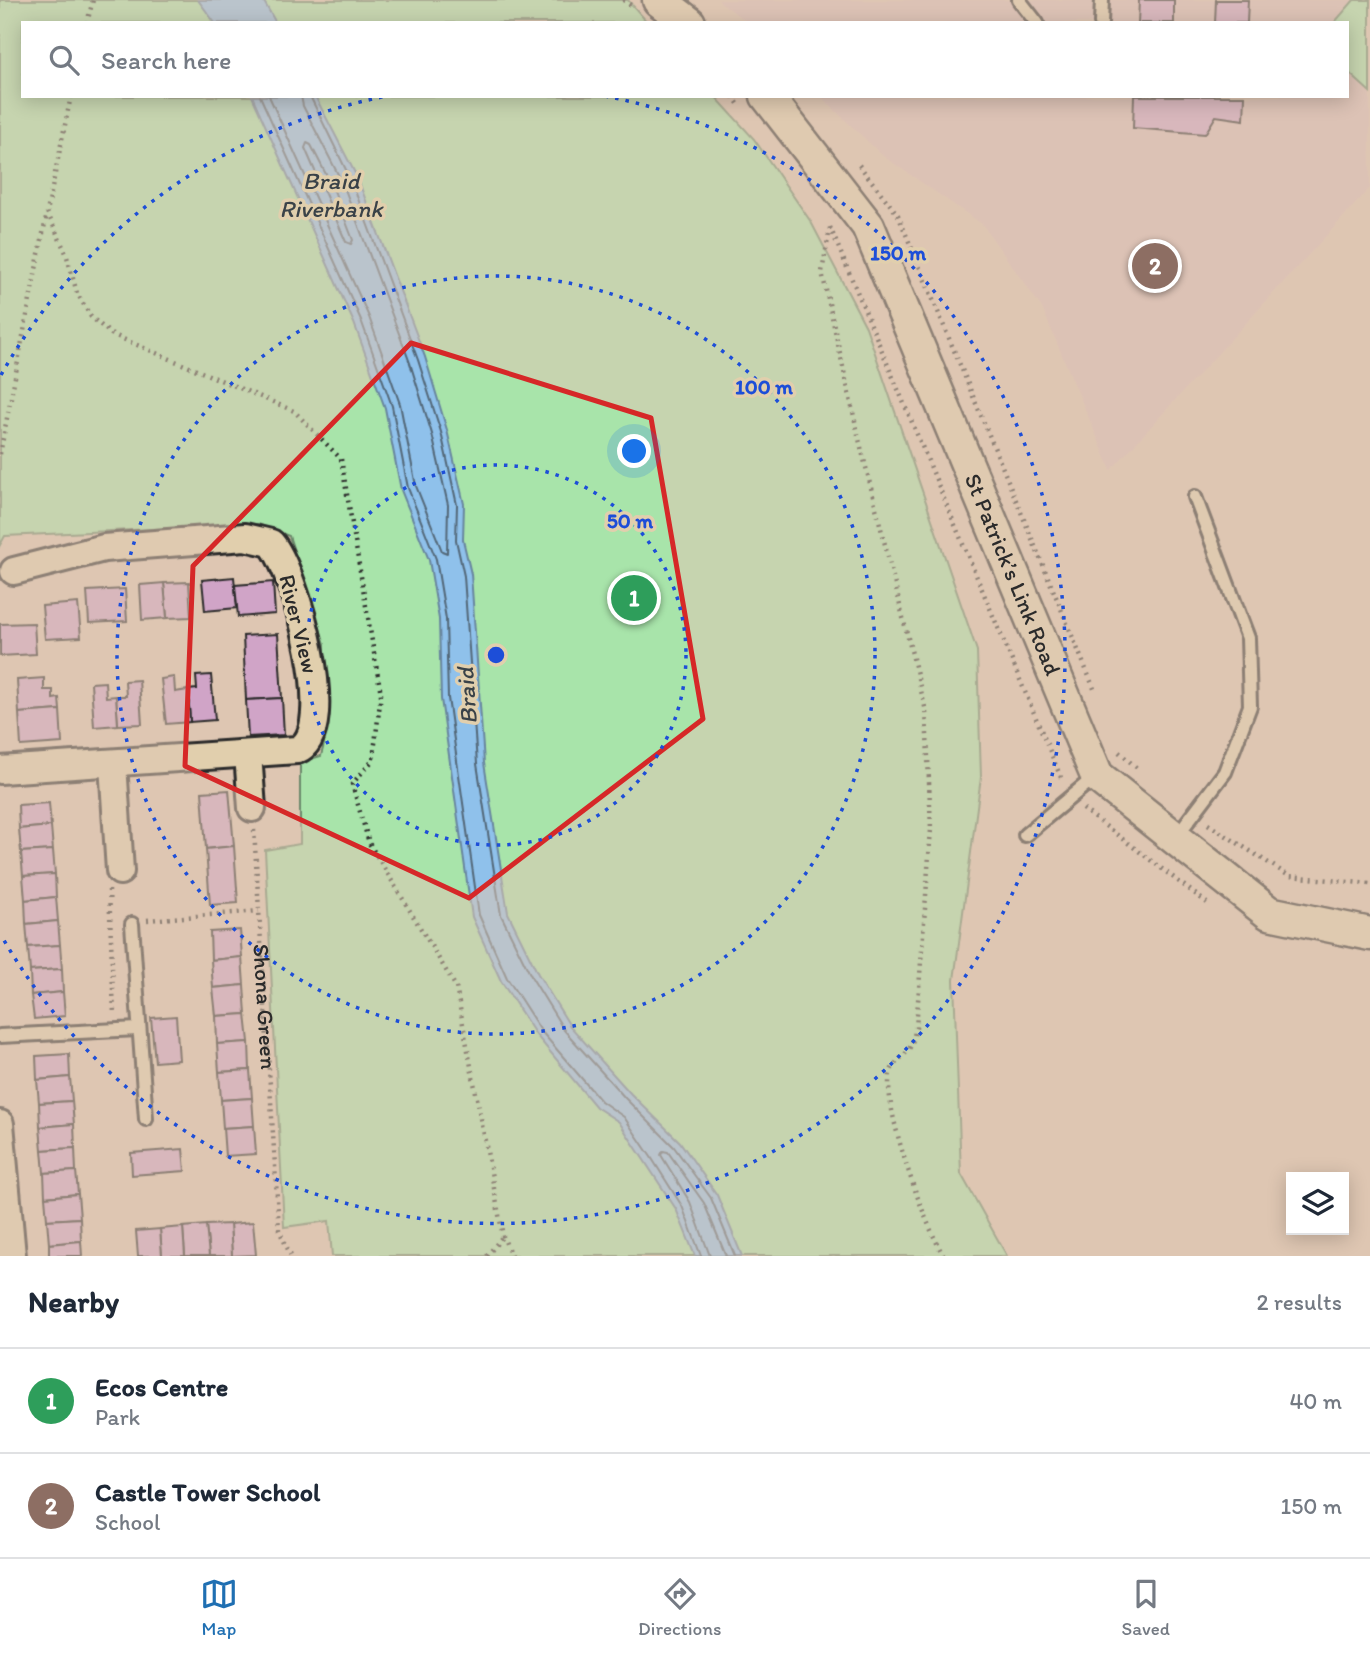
<!DOCTYPE html>
<html lang="en">
<head>
<meta charset="utf-8">
<style>
  body { margin:0; font-family:Itim,sans-serif; background:#f6f6f7; color:#1f2937 }
  .controls { position:absolute; right:21px; bottom:21px; display:grid; overflow:hidden; border-radius:0px; box-shadow:0 4px 18px #0003 }
  .controls button { width:63px; height:63px; display:grid; place-items:center; padding:0; border:0; border-bottom:2px solid #e0e1e3; background:#fff; color:#1f2937; font:35px sans-serif }
  .you { position:absolute; left:635px; top:452px; width:24px; height:24px; margin:-18px; border:5px solid #fff; border-radius:50%; background:#1a73e8; box-shadow:0 0 0 10px #1a73e833 }
  .badge { display:grid; place-items:center; width:46px; height:46px; border-radius:50%; background:#1f6fb2; color:#fff; font-size:23px; font-weight:700 }
  .pin { position:absolute; translate:-50% -50%; border:4px solid #fff; box-shadow:0 2px 7px #0006 }
  .list { margin:0; padding:0; list-style:none }
  h2 { display:flex; justify-content:space-between; align-items:center; height:91px; margin:0; padding:0 28px; font-size:30px }
  h2 small { font-size:23px; font-weight:400; color:#747a83 }
  .list li { display:grid; grid-template-columns:46px 1fr auto; gap:21px; align-items:center; box-sizing:border-box; height:105px; padding:0 28px; border-top:2px solid #e0e1e3 }
  .list b { display:block; font-size:26px; white-space:nowrap }
  .list p { margin:0; font-size:23px; white-space:nowrap; color:#747a83 }
  .list em { font-size:23px; font-style:normal; color:#747a83 }
  .icon { flex:none; width:38px; height:38px; fill:none; stroke:currentColor; stroke-width:2; stroke-linecap:round; stroke-linejoin:round }
  .map { position:relative; flex:none; width:1370px; height:1256px; overflow:hidden }
  .search { position:absolute; background:#fff; box-shadow:0 4px 18px #0003; left:21px; right:21px; top:21px; height:77px; display:flex; align-items:center; gap:18px; box-sizing:border-box; padding:0 24px; border-radius:0px; color:#747a83; font-size:26px }
  .sheet { height:301px; background:#fff }
  nav { display:flex; justify-content:space-around; align-items:center; box-sizing:border-box; height:98px; border-top:2px solid #e0e1e3; background:#fff; font-size:19px; color:#747a83 }
  nav a { display:grid; justify-items:center; gap:4px }
  nav .on { color:#1f6fb2 }
  .map>svg:first-child { display:block }
  .built { fill:#dabcb8 }
  .green { fill:#a8e4aa; stroke:#6a886a; stroke-width:2 }
  .water { fill:#8fc1eb; stroke:#67859e; stroke-width:2 }
  .lines { fill:none; stroke-linecap:round; stroke-linejoin:round }
  .shore { stroke:#536778; stroke-width:2 }
  .building { fill:#d0a4c7; stroke:#2b2b2b; stroke-width:2 }
  .service-casing { stroke:#2b2b2b; stroke-width:18 }
  .minor-casing { stroke:#2b2b2b; stroke-width:32 }
  .tertiary-casing { stroke:#2b2b2b; stroke-width:37 }
  .path { stroke:#2b2b2b; stroke-width:4.5; stroke-dasharray:2 5; stroke-linecap:butt }
  .service { stroke:#e1cfad; stroke-width:12 }
  .minor { stroke:#e1cfad; stroke-width:26 }
  .tertiary { stroke:#e1cfad; stroke-width:32 }
  .marked { fill:none; stroke:#d62828; stroke-width:5; stroke-linejoin:round }
  .ring { fill:none; stroke:#1d4ed8; stroke-width:3.5; stroke-dasharray:3.5 7 }
  .labels { text-anchor:middle; stroke-width:7; stroke-linejoin:round; paint-order:stroke }
  .street-label { font-size:23px; fill:#2b2b2b; stroke:#e1cfad }
  .water-label { font-size:24px; font-style:italic; fill:#3a4248; stroke:#e1cfad }
  .centre { fill:#1d4ed8; stroke:#e1cfad; stroke-width:3.5 }
  .ring-label { font-size:21px; text-anchor:middle; font-weight:bold; fill:#1d4ed8; stroke:#e1cfad; stroke-width:7; stroke-linejoin:round; paint-order:stroke }
</style>
</head>
<body>
<div class="map">
<svg width="1370" height="1256" viewBox="0 0 1370 1256">
  <rect width="100%" height="100%" fill="#dec6b2"/>
  <filter id="ink" filterUnits="userSpaceOnUse"><feTurbulence type="fractalNoise" baseFrequency=".0143" numOctaves="2"/><feDisplacementMap in="SourceGraphic" scale="14" xChannelSelector="R" yChannelSelector="G"/><feConvolveMatrix kernelMatrix="1 2 1 2 8 2 1 2 1" color-interpolation-filters="sRGB"/></filter>
  <g filter="url(#ink)">
    <polygon class="built" points="718,0 1370,0 1370,188 1111,470 1042,308 982,224 883,156 820,96 1347,96 1347,23 748,23"/>
    <g class="green">
      <polygon points="0,0 628,0 648,23 23,23 23,96 715,96 754,139 811,222 866,327 977,651 981,777 954,980 961,1174 1007,1256 332,1256 329,1221 284,1227 265,850 300,844 300,762 321,756 324,744 325,644 289,536 258,524 5,536 0,545"/>
      <polygon points="1354,0 1370,0 1370,92 1347,71 1347,23 1334,23"/>
    </g>
    <g class="water">
      <polygon points="198,0 263,0 276,23 215,23"/>
      <polygon points="252,96 315,96 357,177 425,357 447,430 464,504 463,540 471,574 484,763 508,913 538,974 570,1026 631,1094 680,1142 717,1195 742,1256 695,1256 676,1209 619,1122 596,1107 536,1035 501,981 472,917 441,699 439,619 429,560 401,490 385,408 354,323"/>
    </g>
    <g class="lines">
      <g class="shore">
        <polyline points="260,96 361,320 392,406 408,488 436,559 446,619 448,698 479,915 507,978 541,1031 601,1101 624,1117 651,1157 682,1206 701,1256"/>
        <polyline points="269,96 369,317 400,404 416,486 442,551 447,553 448,505 432,434 410,363 343,184 303,106 301,96"/>
        <polyline points="310,96 351,180 418,360 441,432 457,505 456,540 464,576 477,764 501,915 532,978 564,1030 626,1099 674,1147 711,1198 735,1256"/>
        <polygon points="307,143 311,145 333,188 353,240 351,244 346,242 305,148"/>
        <polyline points="710,1256 690,1202 661,1155 663,1151 668,1152 704,1203 726,1256"/>
      </g>
    </g>
    <g class="building">
      <polygon points="1139,0 1174,0 1174,23 1138,23"/>
      <polygon points="1216,0 1248,0 1247,23 1215,23"/>
      <polygon points="1134,96 1245,96 1244,120 1216,116 1205,134 1133,128"/>
      <polygon points="234,577 237,608 205,611 202,580"/>
      <polygon points="189,582 191,617 167,618 164,583"/>
      <polygon points="273,582 275,614 238,617 235,585"/>
      <polygon points="164,583 167,618 142,620 140,585"/>
      <polygon points="125,589 127,621 89,623 87,591"/>
      <polygon points="78,603 81,637 45,639 42,606"/>
      <polygon points="34,623 36,654 0,656 0,624"/>
      <polygon points="278,634 282,698 246,700 243,636"/>
      <polygon points="211,675 215,720 190,722 188,690 197,689 196,676"/>
      <polygon points="174,677 175,692 188,690 190,722 166,724 161,679"/>
      <polygon points="44,678 44,690 53,690 53,699 59,698 60,710 19,713 17,680"/>
      <polygon points="139,680 142,724 118,725 116,696 126,696 125,681"/>
      <polygon points="105,682 106,697 116,696 118,725 94,727 91,683"/>
      <polygon points="282,698 284,735 248,737 246,700"/>
      <polygon points="60,710 62,743 21,746 19,713"/>
      <polygon points="229,790 234,846 206,849 202,792"/>
      <polygon points="49,803 51,826 19,829 18,805"/>
      <polygon points="51,826 53,850 21,852 19,829"/>
      <polygon points="234,846 238,903 210,905 206,849"/>
      <polygon points="53,850 55,874 23,876 21,852"/>
      <polygon points="55,874 56,897 25,900 23,876"/>
      <polygon points="56,897 58,921 26,924 25,900"/>
      <polygon points="58,921 60,945 28,947 26,924"/>
      <polygon points="240,930 242,957 211,960 210,932"/>
      <polygon points="60,945 62,969 30,971 28,947"/>
      <polygon points="242,957 244,985 213,988 211,960"/>
      <polygon points="62,969 63,992 31,995 30,971"/>
      <polygon points="244,985 246,1014 216,1016 213,988"/>
      <polygon points="63,992 65,1016 34,1019 31,995"/>
      <polygon points="246,1014 249,1042 217,1044 216,1016"/>
      <polygon points="176,1016 179,1060 155,1062 151,1018"/>
      <polygon points="249,1042 250,1070 219,1072 217,1044"/>
      <polygon points="69,1054 70,1077 37,1080 36,1056"/>
      <polygon points="250,1070 252,1098 221,1100 219,1072"/>
      <polygon points="70,1077 72,1101 39,1103 37,1080"/>
      <polygon points="252,1098 254,1126 223,1128 221,1100"/>
      <polygon points="72,1101 74,1124 40,1127 39,1103"/>
      <polygon points="74,1124 75,1148 42,1150 40,1127"/>
      <polygon points="254,1126 256,1154 225,1156 223,1128"/>
      <polygon points="75,1148 76,1171 44,1173 42,1150"/>
      <polygon points="183,1149 185,1171 132,1175 131,1153"/>
      <polygon points="76,1171 78,1194 45,1197 44,1173"/>
      <polygon points="78,1194 80,1218 47,1220 45,1197"/>
      <polygon points="80,1218 81,1241 49,1244 47,1220"/>
      <polygon points="253,1222 256,1255 232,1256 230,1224"/>
      <polygon points="230,1224 232,1256 209,1256 206,1225"/>
      <polygon points="206,1225 209,1256 185,1256 183,1227"/>
      <polygon points="183,1227 185,1256 162,1256 160,1229"/>
      <polygon points="160,1229 162,1256 138,1256 136,1231"/>
      <polygon points="81,1241 82,1256 49,1256 49,1244"/>
    </g>
    <g class="lines">
      <defs>
        <g id="service">
          <polyline points="1019,0 1037,23"/>
          <polyline points="1101,23 1102,0"/>
          <polyline points="1025,835 1096,776"/>
          <polyline points="1175,838 1225,772 1250,706 1248,638 1195,497"/>
          <polyline points="132,924 146,1119"/>
          <polyline points="0,1036 138,1029"/>
        </g>
        <g id="minor">
          <polyline points="248,754 252,808"/>
          <polyline points="113,764 120,871"/>
          <path d="M0,770L297,750C341,732 295,570 271,543L245,537L104,548L14,571"/>
          <polyline points="0,1124 12,1256"/>
        </g>
        <g id="tertiary">
          <polyline points="659,0 689,23"/>
          <path id="s2" d="M767,96L868,226L1097,776L1269,913L1370,934"/>
        </g>
      </defs>
      <use href="#service" class="service-casing"/>
      <use href="#minor" class="minor-casing"/>
      <use href="#tertiary" class="tertiary-casing"/>
      <g class="path">
        <polyline points="623,0 632,6"/>
        <polyline points="87,23 93,0"/>
        <polyline points="71,96 47,212 66,253 77,293 91,317 111,334 294,411 341,459 381,694 373,760 352,784 369,843 456,987 503,1236 511,1256"/>
        <polyline points="733,96 739,105"/>
        <polyline points="859,165 898,215 1095,691"/>
        <polyline points="830,227 1062,780"/>
        <path d="M830,228L822,272L859,439L926,711L931,829L916,1028C914,1034 913,1043 909,1049C903,1058 893,1062 890,1074C882,1107 925,1226 944,1256"/>
        <polyline points="0,454 47,213"/>
        <polyline points="1119,752 1138,769"/>
        <polyline points="1083,809 1207,903"/>
        <polyline points="1208,824 1289,876 1370,884"/>
        <path id="s1" d="M254,830L279,1230L291,1256"/>
        <polyline points="109,890 114,1014"/>
        <polyline points="147,920 259,911"/>
        <polyline points="487,1256 502,1237"/>
      </g>
      <use href="#service" class="service"/>
      <use href="#minor" class="minor"/>
      <use href="#tertiary" class="tertiary"/>
    </g>
  </g>
  <path d="M0 0H1370V1256H0ZM411,343L651,418L703,719L469,898L185,766L193,566Z" fill="#dec6b2" fill-opacity=".55" fill-rule="evenodd"/>
  <path class="marked" d="M411,343L651,418L703,719L469,898L185,766L193,566Z"/>
  <g class="ring">
    <circle cx="496" cy="655" r="190"/>
    <circle cx="496" cy="655" r="379"/>
    <path d="M1 375A569 569 0 0 1 387 96M605 96A569 569 0 1 1 1 935"/>
  </g>
  <g class="labels">
    <g class="street-label">
      <text dy="8" stroke="none"><textPath href="#s2" startOffset="542">St Patrick’s Link Road</textPath></text>
      <text transform="translate(299 624) rotate(76)" y="8">River View</text>
      <text dy="8" stroke="none"><textPath href="#s1" startOffset="177">Shona Green</textPath></text>
    </g>
    <g class="water-label">
      <text x="331" y="189">Braid<tspan x="331" dy="28">Riverbank</tspan></text>
      <text transform="translate(467 696) rotate(-94)" y="8">Braid</text>
    </g>
  </g>
  <circle cx="496" cy="655" r="10" class="centre"/>
  <g class="ring-label">
    <text x="898" y="260">150 m</text>
    <text x="764" y="394">100 m</text>
    <text x="630" y="528">50 m</text>
  </g>
</svg>
<div class="controls">
<button><svg class="icon" aria-label="layers" viewBox="0 0 24 24"><path d="M12 4l9 5-9 5-9-5zM3 14l9 5 9-5"/></svg></button>
</div>
<div class="you"></div>
<div class="pin badge" style="left:634px;top:598px;background:#2e9e5b">1</div>
<div class="pin badge" style="left:1155px;top:266px;background:#8d6e63">2</div>
<div class="search"><svg class="icon" aria-label="search" viewBox="0 0 24 24"><circle cx="10" cy="10" r="6"/><path d="M15 15l6 6"/></svg>Search here</div>
</div>
<section class="sheet">
<h2>Nearby<small>2 results</small></h2>
<ul class="list">
<li><span class="badge" style="background:#2e9e5b">1</span><div><b>Ecos Centre</b><p>Park</p></div><em>40 m</em></li>
<li><span class="badge" style="background:#8d6e63">2</span><div><b>Castle Tower School</b><p>School</p></div><em>150 m</em></li>
</ul>
</section>
<nav>
<a class="on"><svg class="icon" aria-label="map" viewBox="0 0 24 24"><path d="M3 6l6-2 6 2 6-2v14l-6 2-6-2-6 2zM9 4v14M15 6v14"/></svg>Map</a>
<a><svg class="icon" aria-label="directions" viewBox="0 0 24 24"><path d="M12 3l9 9-9 9-9-9zM9 14v-3h6M13 9l2 2-2 2"/></svg>Directions</a>
<a><svg class="icon" aria-label="saved" viewBox="0 0 24 24"><path d="M7 4h10v16l-5-4-5 4z"/></svg>Saved</a>
</nav>
</body>
</html>
